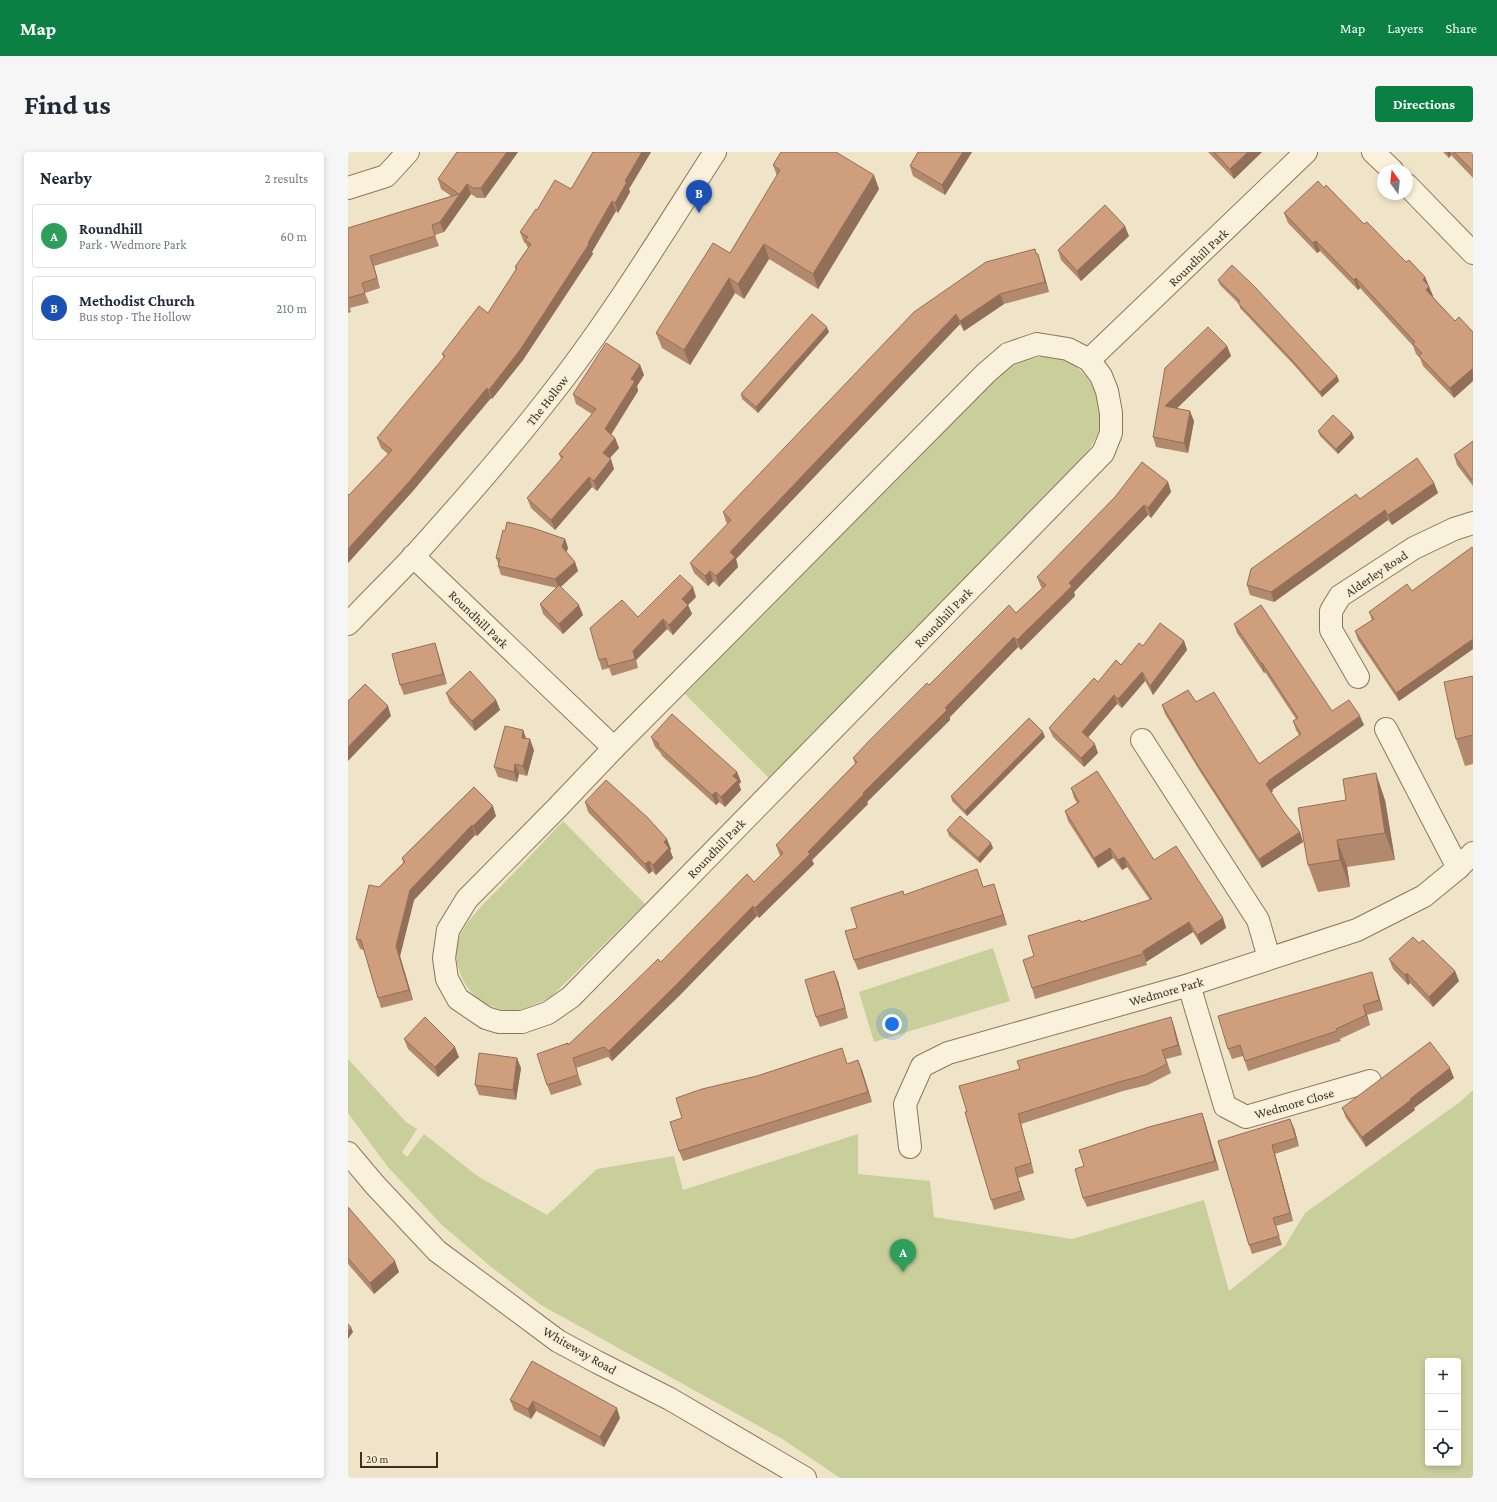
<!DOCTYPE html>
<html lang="en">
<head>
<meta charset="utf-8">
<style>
  body { margin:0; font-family:"Crimson Pro",serif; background:#f6f6f7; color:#1f2937 }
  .controls { position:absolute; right:12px; bottom:12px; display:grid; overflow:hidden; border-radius:4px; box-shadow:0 2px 6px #0003 }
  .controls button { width:36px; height:36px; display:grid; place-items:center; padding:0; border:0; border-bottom:1px solid #e0e1e3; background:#fff; color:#1f2937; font:20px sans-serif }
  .compass { position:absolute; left:1029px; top:12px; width:36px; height:36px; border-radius:50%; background:#fff; box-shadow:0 2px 6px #0003; rotate:345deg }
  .scale { position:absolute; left:12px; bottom:10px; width:78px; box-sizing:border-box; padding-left:4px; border:2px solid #3d2e20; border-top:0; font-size:11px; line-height:14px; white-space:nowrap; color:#3d2e20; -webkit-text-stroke:3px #f7eed8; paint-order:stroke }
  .you { position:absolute; left:544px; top:872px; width:14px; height:14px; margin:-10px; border:3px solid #fff; border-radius:50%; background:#1a73e8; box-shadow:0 0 0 6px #1a73e833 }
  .badge { display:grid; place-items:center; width:26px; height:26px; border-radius:50%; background:#0b8043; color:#fff; font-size:13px; font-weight:700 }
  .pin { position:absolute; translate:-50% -33px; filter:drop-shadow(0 1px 2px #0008) }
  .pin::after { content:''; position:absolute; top:21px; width:14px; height:12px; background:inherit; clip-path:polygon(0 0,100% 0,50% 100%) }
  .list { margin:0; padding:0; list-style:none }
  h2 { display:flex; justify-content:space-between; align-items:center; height:52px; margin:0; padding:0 16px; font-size:17px }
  h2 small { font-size:13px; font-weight:400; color:#747a83 }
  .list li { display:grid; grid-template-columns:26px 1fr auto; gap:12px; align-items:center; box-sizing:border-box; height:64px; margin:0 8px 8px; padding:0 8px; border:1px solid #e0e1e3; border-radius:4px }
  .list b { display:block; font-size:15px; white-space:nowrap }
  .list p { margin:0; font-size:13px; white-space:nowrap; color:#747a83 }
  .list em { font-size:13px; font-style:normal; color:#747a83 }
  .icon { flex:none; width:22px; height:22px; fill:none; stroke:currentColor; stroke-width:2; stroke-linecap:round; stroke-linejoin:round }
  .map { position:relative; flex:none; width:1125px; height:1326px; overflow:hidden; border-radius:4px }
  header { display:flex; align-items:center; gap:24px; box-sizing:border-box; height:56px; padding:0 20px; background:#0b8043; color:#fff }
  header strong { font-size:19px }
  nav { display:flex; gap:22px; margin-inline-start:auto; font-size:14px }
  .intro { display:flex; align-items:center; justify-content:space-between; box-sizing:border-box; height:96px; padding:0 24px }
  h1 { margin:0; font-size:28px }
  .button { padding:10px 18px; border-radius:4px; background:#0b8043; color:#fff; font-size:14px; font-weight:700 }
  main { display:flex; gap:24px; padding:0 24px }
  aside { flex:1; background:#fff; border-radius:4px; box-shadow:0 2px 6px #0003 }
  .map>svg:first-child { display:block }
  .green { fill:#c9cf9b; fill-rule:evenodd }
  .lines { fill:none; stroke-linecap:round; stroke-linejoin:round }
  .minor-casing { stroke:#8d765c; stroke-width:24 }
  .minor { stroke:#faf1dc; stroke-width:22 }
  .wall { fill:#b2896c }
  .shaded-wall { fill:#916f58 }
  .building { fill:#cf9f7d; stroke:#916f58 }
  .labels { text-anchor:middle; stroke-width:4; stroke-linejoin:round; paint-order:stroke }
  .street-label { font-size:13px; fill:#3d2e20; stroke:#f7eed8 }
</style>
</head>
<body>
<header>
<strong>Map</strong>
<nav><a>Map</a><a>Layers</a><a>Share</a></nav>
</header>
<div class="intro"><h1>Find us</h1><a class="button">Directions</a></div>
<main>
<aside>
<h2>Nearby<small>2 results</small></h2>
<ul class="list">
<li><span class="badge" style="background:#2e9e5b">A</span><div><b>Roundhill</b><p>Park · Wedmore Park</p></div><em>60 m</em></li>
<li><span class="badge" style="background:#1a4fb4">B</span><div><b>Methodist Church</b><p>Bus stop · The Hollow</p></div><em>210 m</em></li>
</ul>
</aside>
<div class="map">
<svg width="1125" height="1326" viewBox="0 0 1125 1326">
  <rect width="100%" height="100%" fill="#f0e4c8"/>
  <g class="green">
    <path d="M699,204C704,205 709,205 714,207C741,217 759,251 751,278C748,287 742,295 738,304L421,626L337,542L656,214L674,207Z"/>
    <path d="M215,669L297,752L203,845C176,858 159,866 132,848C116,837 105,812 109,792C113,771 144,744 159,728C178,708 197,689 215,669Z"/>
    <polygon points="645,796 662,849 526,890 511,840"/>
    <path d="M0,907L58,970L69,977L54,1000L59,1005L76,982L131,1025L199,1063L249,1017L326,1004L335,1038L510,982V1022L582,1029L586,1065L724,1087L856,1048L881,1139L937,1094L957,1061L1112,950L1125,938V1326H492L436,1288L193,1153L142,1114L94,1073L39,1014L0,961ZM1080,1209H1110V1311H1080Z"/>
  </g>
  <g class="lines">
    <defs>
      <g id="minor">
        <polyline points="1025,0 1044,18"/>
        <polyline points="1059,33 1125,101"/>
        <polyline points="0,36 38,24 60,0"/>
        <polygon points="689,192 720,197 741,208 753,224 759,239 763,261 763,281 755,301 223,845 200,861 174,870 151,870 138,866 110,847 99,827 96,806 100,778 119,747 208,657 266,596 638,221 660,202"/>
        <polyline points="741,208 958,0"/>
        <polyline points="65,404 266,596"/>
        <path d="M0,472C21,450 44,427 65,405C111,354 157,302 199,248C261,170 313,84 367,0"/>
        <polyline points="1010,525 983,478 983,459 992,444 1066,396 1106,377 1125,371"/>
        <polyline points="1038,577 1110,716"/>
        <polyline points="794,588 910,768 921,806"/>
        <polyline points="841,833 877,954 898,965 1022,929"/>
        <polyline points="562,995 557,952 574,914 600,901 841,833 1009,778 1076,744 1110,716 1125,701"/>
        <polyline points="0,1001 27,1033 89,1099 210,1189 249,1210 322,1247 457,1326"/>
      </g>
    </defs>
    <use href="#minor" class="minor-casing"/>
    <use href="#minor" class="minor"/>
  </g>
  <g class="wall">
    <polygon points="109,0 170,0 137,46 129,46 123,42 96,80 87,83 91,94 26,114 32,136 17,141 21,151 2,156 3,160 0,161 0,76 103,44 93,37 90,27"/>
    <polygon points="243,0 303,0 281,37 282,40 270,61 268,59 244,100 245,102 175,208 144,247 143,246 64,340 0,411 0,342 1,343 40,302 33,296 29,286 96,206 94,202 140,161 168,118 167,115 180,96 178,92 176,90 172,80 189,58 223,37 245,1"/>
    <polygon points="570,0 624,0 597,43 565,24 562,14"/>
    <polygon points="860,0 914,0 886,27"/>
    <polygon points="1095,0 1125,0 1125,26 1103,3 1101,6"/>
    <polygon points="425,13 531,37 470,137 421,107 396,147 387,141 342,213 314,196 308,181 382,101 429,24"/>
    <polygon points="976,36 1058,110 1077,125 1085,144 1085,145 1107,169 1125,180 1125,229 1106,246 1075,214 1072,206 1068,202 1065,194 1012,136 1010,138 972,99 969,101 940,71 936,61"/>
    <polygon points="781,84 733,129 713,108 710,98"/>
    <polygon points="687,97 693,112 701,140 656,152 616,179 612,172 388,407 390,415 371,435 365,429 360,434 346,421 342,411 380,372 378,370 375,360"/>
    <polygon points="870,128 989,224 991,229 974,245 946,213 892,156 891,152 872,133"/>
    <polygon points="481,180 410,261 394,247 393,242"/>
    <polygon points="879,194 883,204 829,256 846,269 840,301 808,295 805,285"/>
    <polygon points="292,213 296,223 289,234 290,239 263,283 267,286 271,296 262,306 266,317 249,339 244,335 207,378 183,356 179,346 213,307 211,302 244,262 228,252 225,242"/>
    <polygon points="970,279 1004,281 1006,286 990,302 972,284"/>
    <polygon points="1125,289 1125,334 1109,313 1106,303"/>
    <polygon points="820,330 823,340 803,366 800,363 726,440 727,444 673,498 670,495 602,565 602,568 519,650 520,652 464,708 466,712 411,766 409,764 332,843 264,909 260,905 228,916 234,933 203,943 199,933 220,893 313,810 406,730 432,704 428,693 507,612 505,606 581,533 668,461 694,436 693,435 689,425"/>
    <polygon points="1086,331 1090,341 1044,373 1040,368 926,450 902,443 899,433 1012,347"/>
    <polygon points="217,387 220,396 218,400 227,410 230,419 213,435 235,463 215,482 195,462 192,452 209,436 153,423 150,414 150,411 148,406"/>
    <polygon points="1125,397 1125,497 1051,549 1010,488 1007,479 1024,468 1021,460 1064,439"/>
    <polygon points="348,445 340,453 344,462 325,483 319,477 288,508 290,516 264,524 261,516 254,518 251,508 290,465"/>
    <polygon points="886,472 984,559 1016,573 924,638 925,639 923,640 936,660 952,680 955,690 914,716 853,621 817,562 814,553 848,550 911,612 951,583 948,578 945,569 948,567 917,520 916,521 889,481"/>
    <polygon points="836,489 839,498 805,543 797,529 774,556 769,552 740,585 750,601 736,615 705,585 701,576 750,530 773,513 795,494"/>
    <polygon points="87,491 90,501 99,532 56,543 52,533"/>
    <polygon points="1125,524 1125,612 1117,614 1108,587"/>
    <polygon points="98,541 148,548 152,558 127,579 102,551"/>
    <polygon points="175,578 178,587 186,598 179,624 171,622 169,630 150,625 146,615"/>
    <polygon points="303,585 389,620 393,630 391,632 393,638 377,655 371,650 368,653 314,604 312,600 307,595"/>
    <polygon points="697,585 619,664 604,649 603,644"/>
    <polygon points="126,635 148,664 129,684 127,683 66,748 52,804 65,848 33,856 30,846 16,798 12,797 8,787 31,735 55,711 54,706"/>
    <polygon points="723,636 875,766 878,776 853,793 845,780 798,810 799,813 687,847 684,836 686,804 733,770 802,748 779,715 774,718 765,706 750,716 720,669 717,659 729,651 726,646"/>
    <polygon points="1037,648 1047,708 999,715 1002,735 970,740 960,713"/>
    <polygon points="237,650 323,697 322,698 325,706 308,723 304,719 301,722 240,660"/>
    <polygon points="599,678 645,696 632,711 601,684"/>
    <polygon points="646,732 659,773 510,818 506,808 556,743 635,735"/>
    <polygon points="1071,791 1107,819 1111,829 1085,855 1062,831 1060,833 1045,817 1041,807"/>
    <polygon points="490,829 500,866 472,875 468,865"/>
    <polygon points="1027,830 1035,858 1019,863 1022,873 992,887 993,889 900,919 895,904 884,907 880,897"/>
    <polygon points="826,874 834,903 818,907 823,921 800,933 775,939 673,972 686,1021 670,1026 677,1048 646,1058 643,1048 617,960"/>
    <polygon points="56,887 111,905 90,925 60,897"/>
    <polygon points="499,912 514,918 524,950 335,1009 331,999"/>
    <polygon points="173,916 168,948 131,943 127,933"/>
    <polygon points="1106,926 1066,956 1067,958 1018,995 998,966 994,956"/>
    <polygon points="857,970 871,1018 739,1055 735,1046 736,1014"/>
    <polygon points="946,976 951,994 927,1002 945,1069 928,1074 934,1093 904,1102 901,1093 870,989"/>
    <polygon points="0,1055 51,1120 26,1142 0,1112"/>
    <polygon points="184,1209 272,1266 256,1295 188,1259 183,1267 166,1258 162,1248"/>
  </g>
  <g class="shaded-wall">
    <polygon points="159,0 170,0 137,46 133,36"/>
    <polygon points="294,0 303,0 281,37 282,40 270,61 267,51 277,29"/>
    <polygon points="615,0 624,0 597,43 594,33"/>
    <polygon points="900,0 914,0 886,27 882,17"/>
    <polygon points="1099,0 1102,0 1103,3 1101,6"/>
    <polygon points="526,23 531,37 470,137 465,122"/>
    <polygon points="119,32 123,42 96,80 92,70"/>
    <polygon points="264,49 268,59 244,100 245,102 175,208 144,247 141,238 240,91"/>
    <polygon points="777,74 781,84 733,129 729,119"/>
    <polygon points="968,89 972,99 969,101 965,91"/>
    <polygon points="416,92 421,107 396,147 390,132"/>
    <polygon points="690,102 693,112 701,140 697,130"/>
    <polygon points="22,104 26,114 32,136 29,126"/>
    <polygon points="1077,125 1085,144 1081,148 1075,128"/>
    <polygon points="381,126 387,141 342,213 336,198"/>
    <polygon points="1008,126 1012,136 1010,138 1006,128"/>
    <polygon points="652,142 656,152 616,179 612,169"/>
    <polygon points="608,162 612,172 388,407 390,415 371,435 368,424 382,400"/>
    <polygon points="479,175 481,180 410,261 408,255"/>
    <polygon points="879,194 883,204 821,264 817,254"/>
    <polygon points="292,213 296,223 289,234 290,239 260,287 257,277 283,227"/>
    <polygon points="1124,217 1125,221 1125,229 1106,246 1102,236"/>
    <polygon points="989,224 991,229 974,245 972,240"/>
    <polygon points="139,236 143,246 64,340 0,411 0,397"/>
    <polygon points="842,259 846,269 840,301 836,291"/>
    <polygon points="1004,281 1006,286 990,302 988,297"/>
    <polygon points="267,286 271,296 258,310 255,301"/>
    <polygon points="263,307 266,317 249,339 246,329"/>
    <polygon points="241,325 244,335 207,378 203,368"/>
    <polygon points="820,330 823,340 803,366 800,356"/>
    <polygon points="1086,331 1090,341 1044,373 1040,363"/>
    <polygon points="796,353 800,363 726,440 727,444 673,498 669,488 721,431"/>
    <polygon points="1037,358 1040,368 926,450 923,440"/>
    <polygon points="217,387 220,396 217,404 214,395"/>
    <polygon points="227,410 230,419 211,436 207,427"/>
    <polygon points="362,419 365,429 360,434 357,424"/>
    <polygon points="345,435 348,445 340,453 344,462 325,483 321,473 334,447"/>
    <polygon points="231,453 235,463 215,482 211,472"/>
    <polygon points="315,467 319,477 288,508 290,516 285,499"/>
    <polygon points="666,485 670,495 602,565 602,568 519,650 520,652 464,708 466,712 411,766 407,756 515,641"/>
    <polygon points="1125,487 1125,497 1051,549 1048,541"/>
    <polygon points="836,489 839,498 805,543 802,534"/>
    <polygon points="87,491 90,501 99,532 95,522"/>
    <polygon points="913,511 914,511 917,520 916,521"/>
    <polygon points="794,520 797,529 774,556 770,547"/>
    <polygon points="766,543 769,552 737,589 734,580"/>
    <polygon points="148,548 152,558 127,579 124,569"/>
    <polygon points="40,554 43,564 0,609 0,595"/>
    <polygon points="1012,564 1016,573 924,638 925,639 921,642 918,632 920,629"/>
    <polygon points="175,578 179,589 174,586"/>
    <polygon points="695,580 697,585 619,664 617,659"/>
    <polygon points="182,587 186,598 179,624 175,614"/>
    <polygon points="747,592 750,601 736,615 733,606"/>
    <polygon points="167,612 171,622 169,630 166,620"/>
    <polygon points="389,620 393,630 391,632 393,638 377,655 373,645 385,624"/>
    <polygon points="1028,621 1037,648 1047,708 1037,681"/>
    <polygon points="368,640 371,650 368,653 364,643"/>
    <polygon points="145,654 148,664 129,684 125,674"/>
    <polygon points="124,673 127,683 66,748 52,804 65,848 61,838 48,794 62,738"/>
    <polygon points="952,680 955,690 914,716 911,707"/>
    <polygon points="319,687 323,697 322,698 325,706 308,723 305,713 316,690"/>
    <polygon points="989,688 999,715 1002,735 992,708"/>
    <polygon points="643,691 645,696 632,711 630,706"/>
    <polygon points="762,696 765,706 750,716 746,706"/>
    <polygon points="776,705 779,715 774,718 770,708"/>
    <polygon points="301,709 304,719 301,722 297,712"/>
    <polygon points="646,732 649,742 659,773 655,763"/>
    <polygon points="405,754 409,764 332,843 264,909 261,899"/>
    <polygon points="875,766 878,776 853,793 849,783"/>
    <polygon points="841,770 845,780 798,810 799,813 795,799"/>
    <polygon points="486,819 490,829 500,866 497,856"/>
    <polygon points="1107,819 1111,829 1085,855 1081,845"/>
    <polygon points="1024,820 1027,830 1035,858 1031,848"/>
    <polygon points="1059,821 1062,831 1060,833 1057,823"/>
    <polygon points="1015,853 1019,863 1022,873 1018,863"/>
    <polygon points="823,865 826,874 834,903 830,893"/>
    <polygon points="107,895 111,905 90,925 87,915"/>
    <polygon points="169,906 173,916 168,948 165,938"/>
    <polygon points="510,908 514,918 524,950 520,940"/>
    <polygon points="1102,916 1106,926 1066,956 1067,958 1018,995 1014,985 1062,947"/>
    <polygon points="854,961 857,970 871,1018 867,1009"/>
    <polygon points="670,962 673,972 686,1021 683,1011"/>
    <polygon points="942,967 946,976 951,994 948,986"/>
    <polygon points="924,993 927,1002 945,1069 942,1061"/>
    <polygon points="667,1016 670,1026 677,1048 673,1039"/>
    <polygon points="47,1109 51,1120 26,1142 22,1131"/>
    <polygon points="3,1175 5,1180 0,1187 0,1180"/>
    <polygon points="185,1249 188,1259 183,1267 180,1257"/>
    <polygon points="269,1256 272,1266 256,1295 252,1285"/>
  </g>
  <g class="building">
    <polygon points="109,0 159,0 133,36 125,36 119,32 92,70 84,73 87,84 22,104 29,126 14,131 17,141 0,146 0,76 111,42 90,27"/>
    <polygon points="245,0 294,0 277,29 279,30 267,51 264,49 240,91 241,92 172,198 141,238 139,236 61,330 0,397 0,342 1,343 44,298 29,286 97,204 94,202 131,154 140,161 169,116 167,115 183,92 177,88 180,85 172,80 188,57 189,58 207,28 223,37"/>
    <polygon points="433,0 488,0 526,23 465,122 416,92 390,132 381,126 336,198 308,181 365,91 382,101 432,18 425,13"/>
    <polygon points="570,0 615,0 594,33 562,14"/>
    <polygon points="866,0 900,0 882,17"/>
    <polygon points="1106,0 1125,0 1125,19"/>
    <polygon points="970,29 976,36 978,33 1016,72 1019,70 1058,110 1061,108 1077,125 1075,128 1081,134 1078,138 1107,169 1111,165 1125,180 1125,218 1124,217 1102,236 1071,204 1074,201 1065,192 1067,190 1008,126 1006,128 968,89 965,91 936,61"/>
    <polygon points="757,53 777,74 729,119 710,98"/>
    <polygon points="687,97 688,102 690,102 697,130 652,142 612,169 608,162 382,400 387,405 368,424 362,419 357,424 342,411 383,368 375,360 566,160 638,110"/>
    <polygon points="884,113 907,135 989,224 972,240 944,208 890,151 892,149 870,128"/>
    <polygon points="464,162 479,175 408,255 393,242"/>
    <polygon points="860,175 879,194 817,254 842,259 836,291 805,285 817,216"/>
    <polygon points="258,191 292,213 283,227 287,229 257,277 267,286 255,301 263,307 246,329 241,325 203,368 179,346 215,305 211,302 248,257 225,242"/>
    <polygon points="985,263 1004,281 988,297 970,279"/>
    <polygon points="1125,289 1125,327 1124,328 1106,303"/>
    <polygon points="1069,306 1086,331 1040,363 1037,358 923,440 899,433 903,417 1008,342 1012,347"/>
    <polygon points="794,310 820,330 800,356 796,353 721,431 724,434 669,488 666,485 597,556 599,558 515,641 516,642 460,700 462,702 407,756 405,754 328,833 261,899 256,895 225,906 230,923 199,933 189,902 220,891 220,893 269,847 310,807 313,810 399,722 406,730 435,701 428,693 509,610 505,606 520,590 579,531 581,533 661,453 668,461 698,433 689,425 767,345"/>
    <polygon points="159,370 185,376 217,387 214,395 227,410 207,427 150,414 152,407 148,406 155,378 157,379"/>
    <polygon points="1124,395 1125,397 1125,487 1048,541 1007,479 1026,467 1021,460 1059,432 1064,439"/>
    <polygon points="332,423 345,435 334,447 340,453 321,473 315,467 285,499 287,507 260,514 258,506 251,508 242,476 274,448 290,465"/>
    <polygon points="211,433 231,453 211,472 192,452"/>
    <polygon points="913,453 984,559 1001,548 1012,564 920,629 921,630 918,632 936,660 952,680 911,707 849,612 814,553 840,538 848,550 866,540 911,612 953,582 945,569 950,566 914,511 913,511 886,472"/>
    <polygon points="812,471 836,489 802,534 794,520 770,547 766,543 734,580 747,592 733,606 701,576 746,526 750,530 768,508 773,513 791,491 795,494"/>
    <polygon points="87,491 95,522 52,533 44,502"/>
    <polygon points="122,519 148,548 124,569 98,541"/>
    <polygon points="1125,524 1125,583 1108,587 1096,530"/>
    <polygon points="17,532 40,554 0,595 0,549"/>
    <polygon points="324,562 389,620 385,624 390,628 373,645 368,640 364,643 310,594 311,592 303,585"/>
    <polygon points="681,566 695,580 617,659 603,644"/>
    <polygon points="157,574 175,578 174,586 182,587 175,614 167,612 166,620 146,615"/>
    <polygon points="749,619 806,708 828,694 875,766 849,783 841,770 795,799 795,802 684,836 675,808 686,804 680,784 732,768 733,770 804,747 776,705 770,708 762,696 746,706 717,659 731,650 723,636"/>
    <polygon points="1028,621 1037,681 989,688 992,708 960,713 950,656 998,648 995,627"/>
    <polygon points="258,628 299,665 319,687 316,690 321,696 305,713 301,709 297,712 237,650"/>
    <polygon points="126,635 145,654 125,674 124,673 62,738 48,794 61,838 30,846 13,788 8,787 21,733 31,735 57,710 54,706"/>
    <polygon points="612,664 643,691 630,706 599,678"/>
    <polygon points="629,717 635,735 646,732 655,763 506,808 497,779 509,776 503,756 555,739 556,743"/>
    <polygon points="1065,785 1071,791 1075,788 1107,819 1081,845 1059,821 1057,823 1041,807"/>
    <polygon points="486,819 497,856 468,865 457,828"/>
    <polygon points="1024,820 1031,848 1015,853 1018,863 988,877 989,879 897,909 892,893 880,897 870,864"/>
    <polygon points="77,865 107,895 87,915 56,887"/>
    <polygon points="823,865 830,893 814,898 819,912 797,923 771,930 670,962 683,1011 667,1016 673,1039 643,1048 617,960 619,960 611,934 672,917 669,909"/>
    <polygon points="1082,890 1102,916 1062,947 1063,948 1014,985 994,956"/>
    <polygon points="494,896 499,912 510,908 520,940 331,999 322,970 334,966 328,946 354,937 409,924"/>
    <polygon points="131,901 169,906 165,938 127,933"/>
    <polygon points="854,961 867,1009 735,1046 727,1017 736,1014 731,998 801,975"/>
    <polygon points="942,967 948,986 924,993 942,1061 925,1066 931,1084 901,1093 870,989"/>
    <polygon points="0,1055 47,1109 22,1131 0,1106"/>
    <polygon points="0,1172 3,1175 0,1180"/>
    <polygon points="184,1209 269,1256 252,1285 185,1249 180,1257 162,1248"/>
  </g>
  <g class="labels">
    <g class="street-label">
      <text transform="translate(850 105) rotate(-44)" y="5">Roundhill Park</text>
      <text transform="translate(199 248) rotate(-52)" y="5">The Hollow</text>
      <text transform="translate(1028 421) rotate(-34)" y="5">Alderley Road</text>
      <text transform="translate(595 465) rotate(-46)" y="5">Roundhill Park</text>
      <text transform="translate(131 467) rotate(44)" y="5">Roundhill Park</text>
      <text transform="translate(368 696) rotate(-46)" y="5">Roundhill Park</text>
      <text transform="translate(818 839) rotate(-16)" y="5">Wedmore Park</text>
      <text transform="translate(946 951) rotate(-16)" y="5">Wedmore Close</text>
      <text transform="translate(232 1198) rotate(30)" y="5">Whiteway Road</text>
    </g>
  </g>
</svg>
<div class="controls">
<button>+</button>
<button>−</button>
<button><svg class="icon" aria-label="locate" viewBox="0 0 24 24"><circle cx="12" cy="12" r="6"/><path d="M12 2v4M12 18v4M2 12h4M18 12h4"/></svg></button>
</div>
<svg class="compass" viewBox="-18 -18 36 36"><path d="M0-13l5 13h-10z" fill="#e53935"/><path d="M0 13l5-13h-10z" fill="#747a83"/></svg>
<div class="scale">20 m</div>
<div class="you"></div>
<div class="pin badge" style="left:555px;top:1120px;background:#2e9e5b">A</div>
<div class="pin badge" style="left:351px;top:61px;background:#1a4fb4">B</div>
</div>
</main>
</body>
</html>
